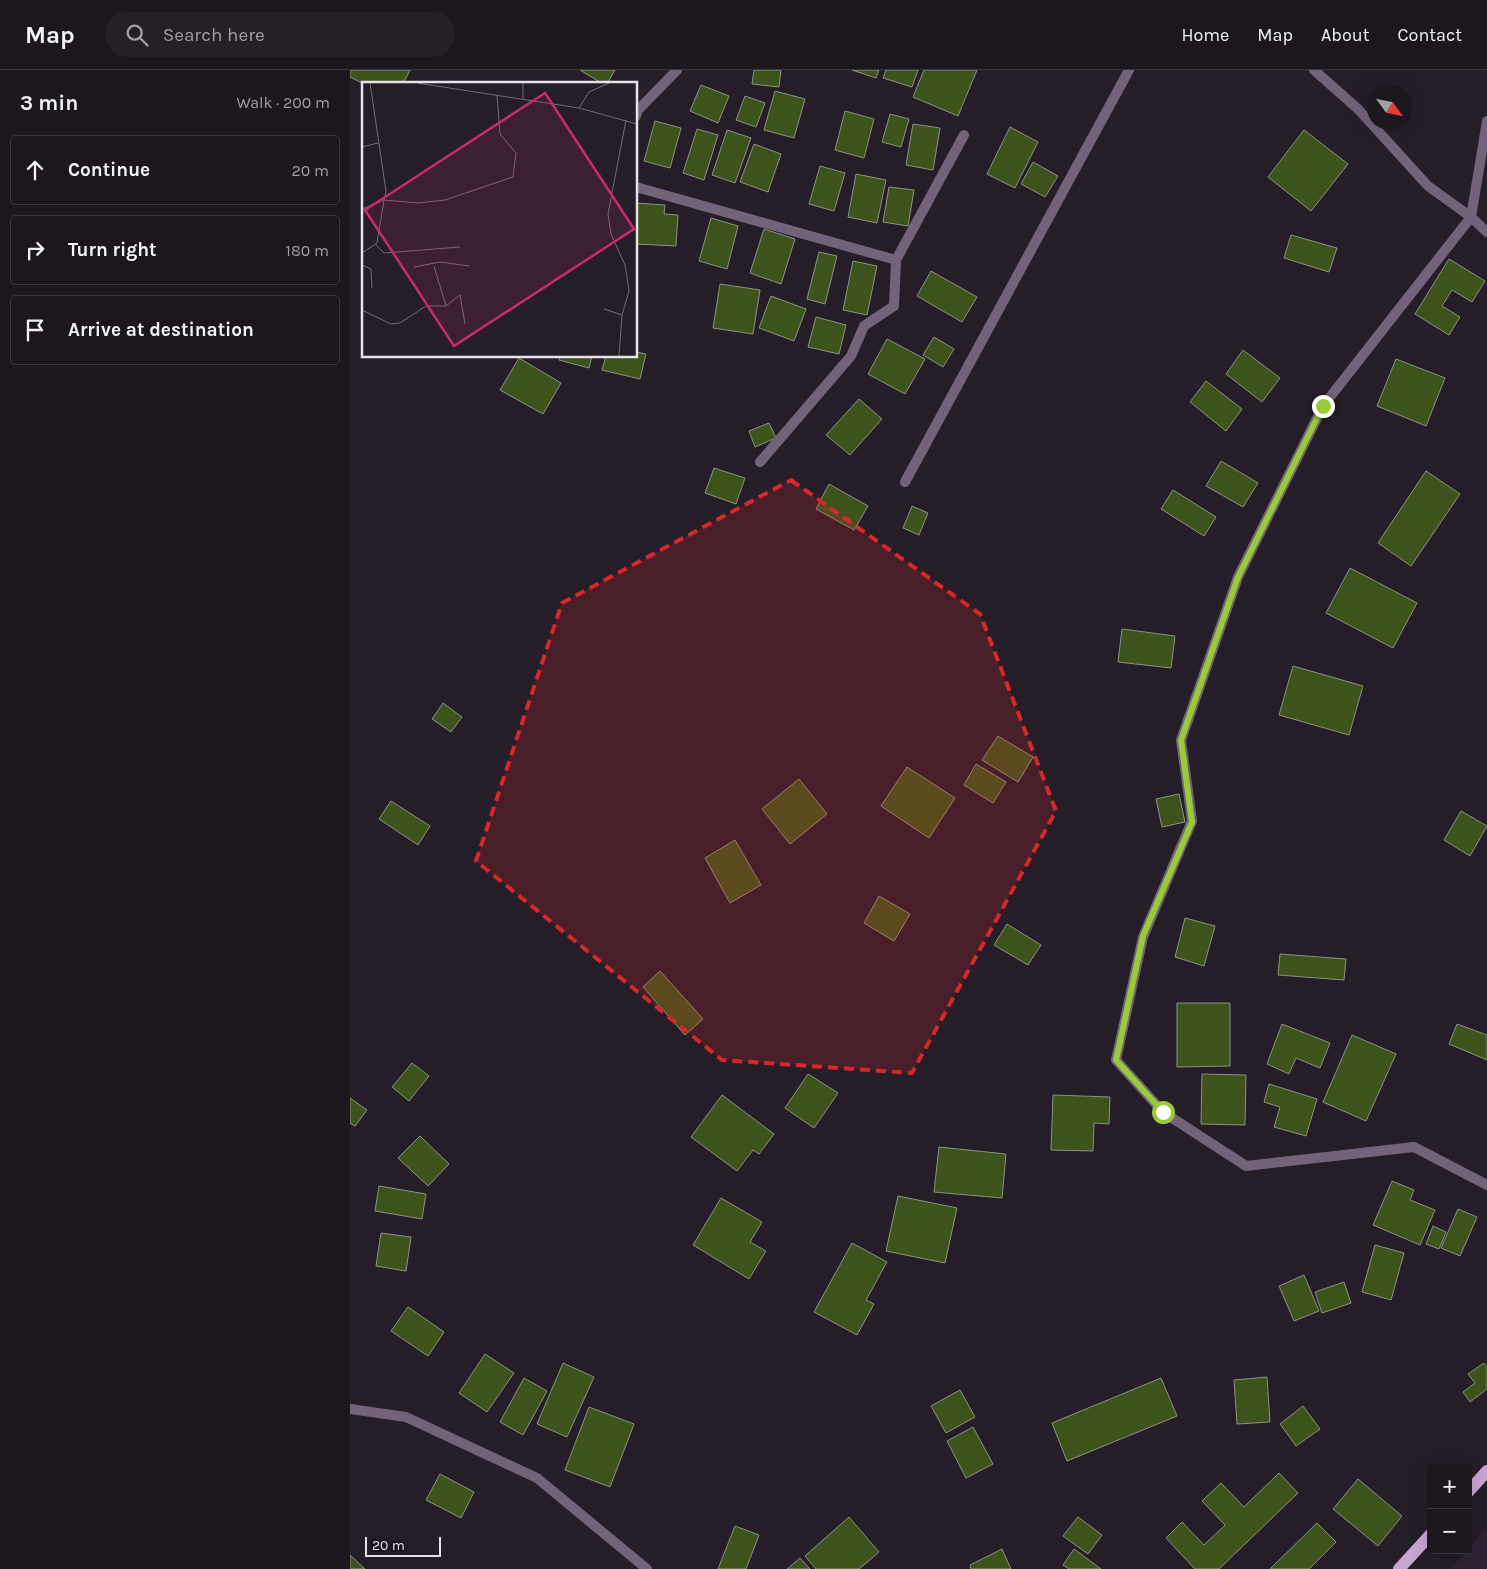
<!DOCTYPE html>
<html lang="en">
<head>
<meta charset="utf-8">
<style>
  body { margin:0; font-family:Karla,sans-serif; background:#251f27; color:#f1f3f6 }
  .controls { position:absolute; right:15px; bottom:15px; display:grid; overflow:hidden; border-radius:5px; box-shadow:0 5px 20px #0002 }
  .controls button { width:45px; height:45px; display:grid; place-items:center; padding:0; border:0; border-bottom:1px solid #3a353c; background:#1c161e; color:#f1f3f6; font:25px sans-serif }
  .compass { position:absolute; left:1017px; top:15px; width:45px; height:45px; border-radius:50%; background:#1c161e; box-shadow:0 5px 20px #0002; rotate:123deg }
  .scale { position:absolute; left:15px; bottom:12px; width:76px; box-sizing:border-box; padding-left:5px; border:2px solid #e7e2e9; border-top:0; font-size:14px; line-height:18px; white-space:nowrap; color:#e7e2e9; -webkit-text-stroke:4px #1b141e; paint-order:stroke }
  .stop { position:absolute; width:15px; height:15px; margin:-11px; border:4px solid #98cb37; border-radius:50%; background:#fff }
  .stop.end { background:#98cb37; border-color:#fff; box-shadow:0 1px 5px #0008 }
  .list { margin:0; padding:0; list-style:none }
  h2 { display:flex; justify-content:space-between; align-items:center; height:65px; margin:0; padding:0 20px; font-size:21px }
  h2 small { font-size:16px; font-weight:400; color:#a09fa4 }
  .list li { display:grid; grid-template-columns:32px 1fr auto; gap:15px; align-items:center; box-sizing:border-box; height:70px; margin:0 10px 10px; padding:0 10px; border:1px solid #3a353c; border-radius:5px }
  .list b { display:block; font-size:19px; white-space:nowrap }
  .list em { font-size:16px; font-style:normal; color:#a09fa4 }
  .icon { flex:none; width:28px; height:28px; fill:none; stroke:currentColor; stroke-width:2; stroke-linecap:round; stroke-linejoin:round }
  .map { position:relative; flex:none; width:1137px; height:1499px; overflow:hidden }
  header { display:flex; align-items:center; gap:30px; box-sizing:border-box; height:70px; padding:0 25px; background:#1c161e; border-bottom:1px solid #3a353c }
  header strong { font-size:24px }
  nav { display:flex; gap:28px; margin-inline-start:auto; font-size:18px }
  .search { width:350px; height:45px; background:#251f27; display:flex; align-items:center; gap:12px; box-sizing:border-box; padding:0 18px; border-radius:28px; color:#a09fa4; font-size:19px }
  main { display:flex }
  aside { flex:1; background:#1c161e }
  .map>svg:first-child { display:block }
  .built { fill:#2f2333 }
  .building { fill:#3e531c; stroke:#8b9283 }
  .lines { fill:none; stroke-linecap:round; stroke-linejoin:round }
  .minor { stroke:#726378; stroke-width:10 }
  .tertiary { stroke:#726378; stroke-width:10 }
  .primary { stroke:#c6a5d1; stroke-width:12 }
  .route { stroke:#98cb37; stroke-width:6 }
  .marked { fill:#d62828; fill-opacity:0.2; stroke:#d62828; stroke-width:4; stroke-dasharray:10 6; stroke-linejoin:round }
  .inset-road { fill:none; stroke:#736c75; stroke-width:1 }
  .view { fill:#c62c69; fill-opacity:0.15; stroke:#c62c69; stroke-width:2.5 }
  .inset-edge { fill:none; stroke:#e7e2e9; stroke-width:2.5 }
</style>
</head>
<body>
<header>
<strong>Map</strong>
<div class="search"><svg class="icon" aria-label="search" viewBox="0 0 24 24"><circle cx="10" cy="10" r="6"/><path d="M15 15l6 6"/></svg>Search here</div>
<nav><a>Home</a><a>Map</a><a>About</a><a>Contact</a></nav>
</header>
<main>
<aside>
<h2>3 min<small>Walk · 200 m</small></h2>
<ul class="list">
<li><svg class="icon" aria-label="ahead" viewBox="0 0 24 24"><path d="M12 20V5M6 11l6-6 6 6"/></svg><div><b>Continue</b></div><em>20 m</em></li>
<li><svg class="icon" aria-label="right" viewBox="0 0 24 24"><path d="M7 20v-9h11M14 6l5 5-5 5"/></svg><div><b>Turn right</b></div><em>180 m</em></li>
<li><svg class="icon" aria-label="arrive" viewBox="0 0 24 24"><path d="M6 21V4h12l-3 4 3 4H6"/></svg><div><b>Arrive at destination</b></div></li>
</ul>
</aside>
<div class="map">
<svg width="1137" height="1499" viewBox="0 0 1137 1499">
  <rect width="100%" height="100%" fill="#251d28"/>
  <polygon class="built" points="1137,1457 1137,1499 1100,1499 1118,1480"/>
  <g class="building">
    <polygon points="0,0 60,0 53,14 14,14 0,7"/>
    <polygon points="230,0 265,0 257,14 253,14"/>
    <polygon points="404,0 431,0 429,17 402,14"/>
    <polygon points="502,0 529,0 526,8"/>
    <polygon points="536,0 568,0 562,17 533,8"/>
    <polygon points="574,0 627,0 608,46 563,27"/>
    <polygon points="351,15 379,26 368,53 340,41"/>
    <polygon points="425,21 455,29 444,68 414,60"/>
    <polygon points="395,26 415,33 406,57 386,50"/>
    <polygon points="495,41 524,49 514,88 485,80"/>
    <polygon points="540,44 559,49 551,77 532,72"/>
    <polygon points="305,51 331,58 320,98 294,91"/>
    <polygon points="563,54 590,58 583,100 556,95"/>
    <polygon points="660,57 688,72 665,118 637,104"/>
    <polygon points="347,59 368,65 354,110 333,103"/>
    <polygon points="377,60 401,68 385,113 362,105"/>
    <polygon points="954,60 998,94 961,141 918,107"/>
    <polygon points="404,74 431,84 418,122 390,112"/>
    <polygon points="683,92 708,106 695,127 671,114"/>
    <polygon points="470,96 495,103 484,141 459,134"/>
    <polygon points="506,104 536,110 527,153 498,147"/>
    <polygon points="539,117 564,120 558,156 533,152"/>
    <polygon points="286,133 315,135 314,144 328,145 326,176 286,174"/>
    <polygon points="361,148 388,156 377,199 349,191"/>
    <polygon points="414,159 445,169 431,214 400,203"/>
    <polygon points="941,165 987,178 979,202 934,188"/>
    <polygon points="469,182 487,186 475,234 457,229"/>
    <polygon points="1099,189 1135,211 1122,232 1102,220 1092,236 1110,247 1099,265 1065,244"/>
    <polygon points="503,191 527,196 517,245 493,240"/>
    <polygon points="581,201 627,227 612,252 567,226"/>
    <polygon points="370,214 410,220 403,264 363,258"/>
    <polygon points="421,226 456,239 444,271 409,258"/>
    <polygon points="466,247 496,255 489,284 458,277"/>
    <polygon points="584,267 604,279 593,297 573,285"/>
    <polygon points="537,269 575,289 555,324 518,304"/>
    <polygon points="893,280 930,308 912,332 876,304"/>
    <polygon points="286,282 296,284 290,309 252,300 256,286 286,286"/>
    <polygon points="210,286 242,286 239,298 209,290"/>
    <polygon points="169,288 211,313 193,344 150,320"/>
    <polygon points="1046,289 1095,308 1076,356 1027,336"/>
    <polygon points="856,311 892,339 876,361 840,332"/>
    <polygon points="509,329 532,349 500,385 476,365"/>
    <polygon points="419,353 426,368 405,377 399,361"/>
    <polygon points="871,391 908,413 893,437 856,416"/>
    <polygon points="364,398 395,408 386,434 355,423"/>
    <polygon points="1076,401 1110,424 1061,496 1028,473"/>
    <polygon points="479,414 518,436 504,460 466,439"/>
    <polygon points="823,420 866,447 854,466 811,439"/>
    <polygon points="562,436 578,443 569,465 553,458"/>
    <polygon points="1000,498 1067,533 1043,578 976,543"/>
    <polygon points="772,559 825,566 821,598 768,592"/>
    <polygon points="943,596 1013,616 999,665 929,645"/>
    <polygon points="93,633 112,647 101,662 82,649"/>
    <polygon points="648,666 683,687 668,712 632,690"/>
    <polygon points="626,694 656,712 643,733 614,715"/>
    <polygon points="557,697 605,728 579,768 531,736"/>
    <polygon points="449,709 477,744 440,774 412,739"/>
    <polygon points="829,724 835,752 812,757 806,729"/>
    <polygon points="41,731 80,756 68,775 29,749"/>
    <polygon points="1111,741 1137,756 1120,786 1094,770"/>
    <polygon points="385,770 411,815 380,833 355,788"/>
    <polygon points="529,826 560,844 544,871 514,853"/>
    <polygon points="835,848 865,856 854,896 825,887"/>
    <polygon points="657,854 691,875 678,895 644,875"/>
    <polygon points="930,884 996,889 994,910 928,905"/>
    <polygon points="310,901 353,949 335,965 293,917"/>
    <polygon points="827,933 880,933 880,996 827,997"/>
    <polygon points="932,954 980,973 970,998 946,988 939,1004 917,994"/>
    <polygon points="1107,954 1137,965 1137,990 1099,974"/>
    <polygon points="1002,965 1046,984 1016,1051 973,1032"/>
    <polygon points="62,993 79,1006 59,1031 42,1017"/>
    <polygon points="458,1004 488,1023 464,1058 435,1038"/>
    <polygon points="852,1004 896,1005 895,1055 851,1054"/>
    <polygon points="919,1014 967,1029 956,1066 924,1057 930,1037 914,1032"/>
    <polygon points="372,1025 424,1064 409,1084 403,1080 387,1101 341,1067"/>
    <polygon points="703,1025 760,1027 759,1054 744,1053 743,1081 701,1080"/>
    <polygon points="0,1028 17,1040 5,1056 0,1053"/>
    <polygon points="70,1066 99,1094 78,1116 48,1088"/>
    <polygon points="589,1077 656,1084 652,1128 584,1122"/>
    <polygon points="1042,1111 1064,1120 1060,1130 1085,1140 1070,1175 1023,1155"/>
    <polygon points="29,1116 76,1124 72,1149 25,1141"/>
    <polygon points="548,1126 607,1138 595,1193 536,1181"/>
    <polygon points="371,1128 412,1152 400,1172 416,1181 399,1209 343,1175"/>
    <polygon points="1108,1139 1127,1147 1110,1186 1091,1178"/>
    <polygon points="1083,1156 1096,1162 1089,1179 1076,1174"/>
    <polygon points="31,1163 61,1167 56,1201 26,1196"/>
    <polygon points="502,1173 537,1192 516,1230 524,1234 507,1265 464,1242"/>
    <polygon points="1025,1175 1054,1183 1041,1230 1012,1222"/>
    <polygon points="954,1205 969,1241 944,1251 929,1216"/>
    <polygon points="994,1212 1001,1233 972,1243 965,1222"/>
    <polygon points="58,1237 94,1262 78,1286 41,1261"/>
    <polygon points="135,1284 164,1303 137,1342 109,1323"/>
    <polygon points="213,1293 244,1307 217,1367 187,1354"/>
    <polygon points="1134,1293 1137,1297 1137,1319 1120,1332 1113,1322 1125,1313 1118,1304"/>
    <polygon points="917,1307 920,1352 887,1354 884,1310"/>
    <polygon points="174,1308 197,1321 173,1365 150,1352"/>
    <polygon points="811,1308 827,1346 717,1391 702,1353"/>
    <polygon points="610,1320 625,1347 596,1363 581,1336"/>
    <polygon points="953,1336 970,1359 946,1376 930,1354"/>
    <polygon points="239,1337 284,1354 260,1417 215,1400"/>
    <polygon points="623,1357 643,1394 616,1408 597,1371"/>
    <polygon points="929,1403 948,1423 869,1499 845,1499 816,1468 832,1452 854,1475 875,1455 852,1431 871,1413 894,1437"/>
    <polygon points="90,1404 124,1422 111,1448 76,1430"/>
    <polygon points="1008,1409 1052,1446 1028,1476 983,1439"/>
    <polygon points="499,1447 529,1482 509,1499 466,1499 455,1486"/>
    <polygon points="728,1447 752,1465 738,1484 713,1466"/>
    <polygon points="967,1453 986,1472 959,1499 920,1499"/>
    <polygon points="385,1456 409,1465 396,1499 368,1499"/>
    <polygon points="652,1479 661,1499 621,1499 620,1495"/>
    <polygon points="724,1479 751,1499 719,1499 713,1495"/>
    <polygon points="0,1485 15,1499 0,1499"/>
    <polygon points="450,1488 460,1499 437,1499"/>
  </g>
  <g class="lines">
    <g class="minor">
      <polyline points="964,0 1008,39 1078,116 1121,147 973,336 888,507 831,670 842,751 793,867 766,990 813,1042 896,1096 1064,1077 1137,1115"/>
      <polyline points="286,46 288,40 327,0"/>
      <polyline points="1137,51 1121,147 1137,162"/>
      <polyline points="286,117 546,190"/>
      <polyline points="410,392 501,286 514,256 544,236 546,190 614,65"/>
      <polyline points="555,412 779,0"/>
    </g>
    <polyline class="tertiary" points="0,1339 56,1347 187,1408 297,1499"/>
    <g class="primary">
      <polyline points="1118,1422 1137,1401"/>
      <polyline points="1049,1499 1081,1464"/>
    </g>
  </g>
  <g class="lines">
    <polyline class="route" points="813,1042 766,990 793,866 842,752 831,670 888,507 973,336"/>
  </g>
  <path class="marked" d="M441,410L630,544L706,741L562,1003L372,990L126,791L212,533Z"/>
  <g transform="translate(12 12)">
    <rect width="275" height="275" fill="#251d28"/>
    <path class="inset-road" d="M55,1L217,26L275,42M161,17V1M217,26L227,10L247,1M0,65L16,61M0,127L22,118L24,109L8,1M14,163L22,171L98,165M0,171L15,161L22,118L56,121L83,118L151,95L154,71L138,52L135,13M0,183L9,187L10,206M52,185L78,180L107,184M84,224L98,213L103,242M242,227L260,233M0,228L29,242L38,241L64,224H84L72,184M257,274L260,233L267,209L263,183L249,152L246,132L264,38"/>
    <path class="view" d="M183,11L272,147L92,264L3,128Z"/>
    <rect width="275" height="275" class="inset-edge"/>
  </g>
</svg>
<div class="controls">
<button>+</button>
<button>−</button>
</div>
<svg class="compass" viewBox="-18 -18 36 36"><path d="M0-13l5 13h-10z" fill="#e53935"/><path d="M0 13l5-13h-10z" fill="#a09fa4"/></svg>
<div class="scale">20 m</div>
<div class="stop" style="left:813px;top:1042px"></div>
<div class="stop end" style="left:973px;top:336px"></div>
</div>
</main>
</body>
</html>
